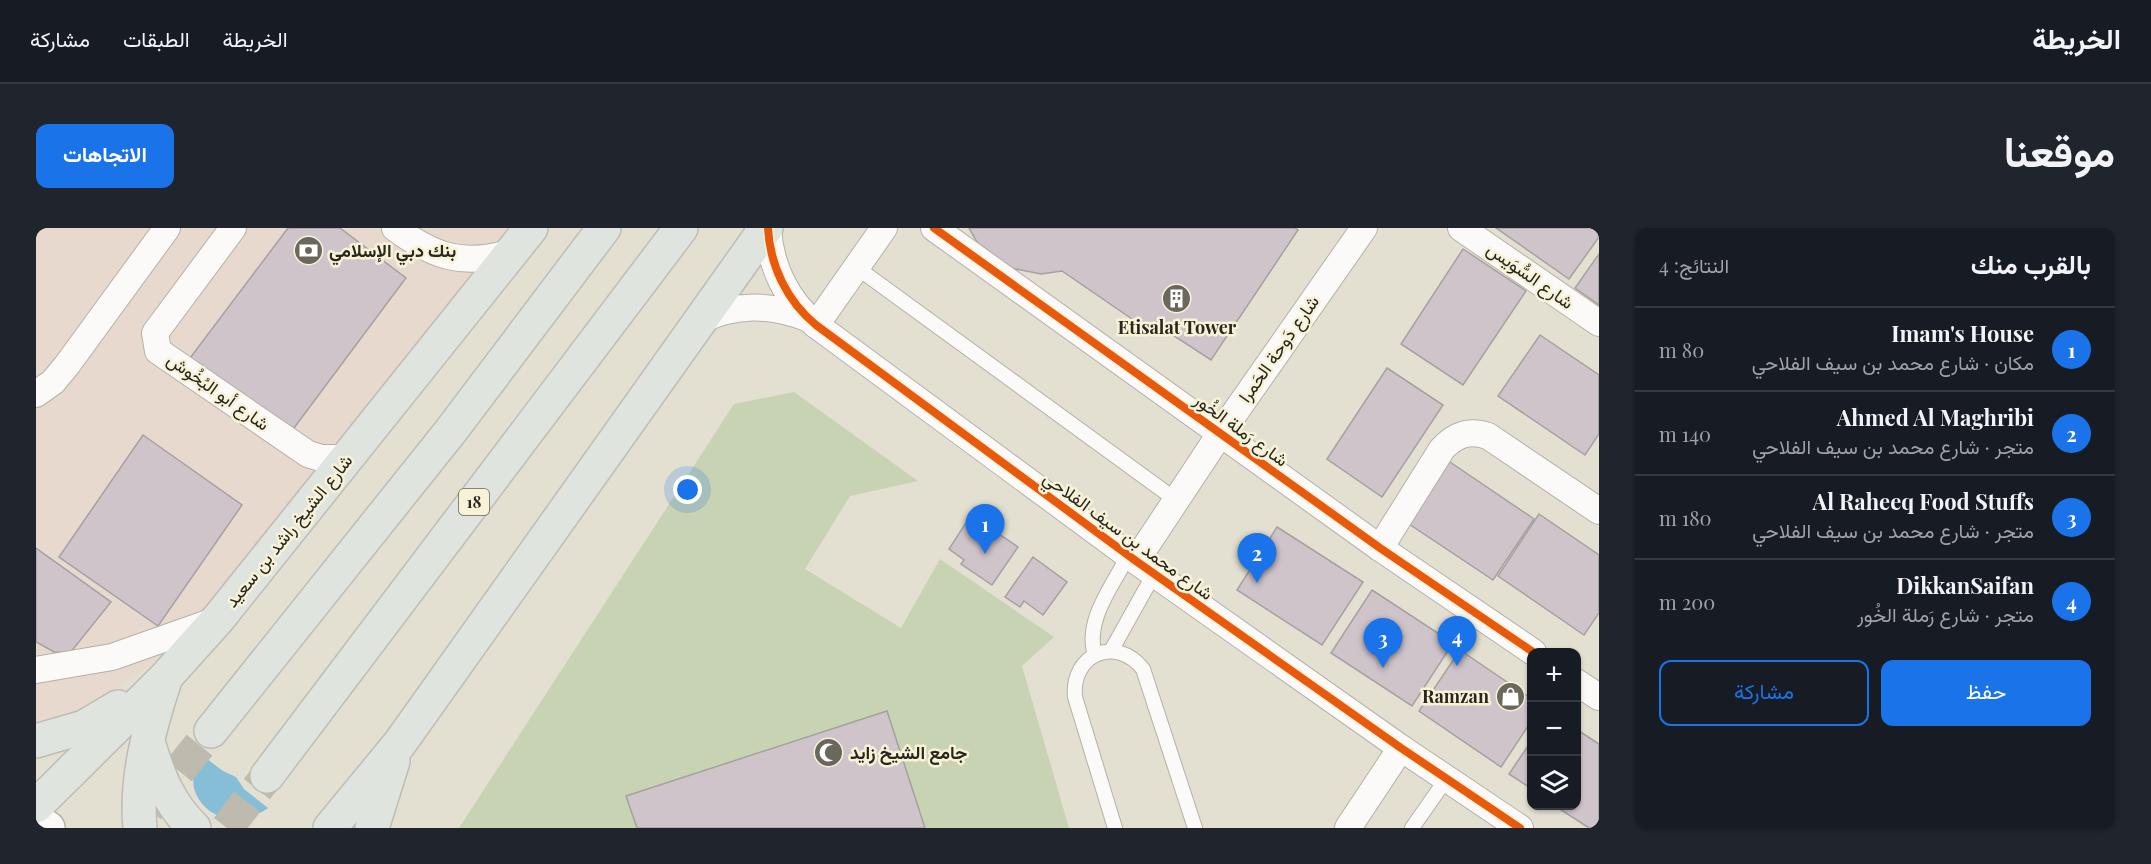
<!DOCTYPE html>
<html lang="ar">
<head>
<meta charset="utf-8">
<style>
  body { margin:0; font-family:"Playfair Display",Vazirmatn,serif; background:#20242c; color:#f1f3f6; direction:rtl }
  .controls { position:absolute; right:18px; bottom:18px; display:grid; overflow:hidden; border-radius:12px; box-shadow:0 2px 4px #0004 }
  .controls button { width:54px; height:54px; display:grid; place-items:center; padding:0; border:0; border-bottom:2px solid #363941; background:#171b24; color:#f1f3f6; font:30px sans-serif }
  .you { position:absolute; left:652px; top:262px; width:21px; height:21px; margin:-15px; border:4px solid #fff; border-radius:50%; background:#1a73e8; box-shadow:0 0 0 9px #1a73e833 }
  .badge { display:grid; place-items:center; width:39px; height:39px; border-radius:50%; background:#1a73e8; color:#fff; font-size:20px; font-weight:700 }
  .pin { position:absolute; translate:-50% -50px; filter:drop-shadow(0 2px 3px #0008) }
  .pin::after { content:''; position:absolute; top:32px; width:21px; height:18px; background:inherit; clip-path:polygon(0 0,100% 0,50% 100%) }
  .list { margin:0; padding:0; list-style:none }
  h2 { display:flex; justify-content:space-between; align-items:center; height:78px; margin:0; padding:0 24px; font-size:26px }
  h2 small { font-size:20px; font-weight:400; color:#9ea1a6 }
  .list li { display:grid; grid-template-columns:39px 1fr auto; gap:18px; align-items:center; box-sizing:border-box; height:84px; padding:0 24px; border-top:2px solid #363941 }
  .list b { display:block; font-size:22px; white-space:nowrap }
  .list p { margin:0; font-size:20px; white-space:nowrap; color:#9ea1a6 }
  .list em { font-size:20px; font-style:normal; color:#9ea1a6 }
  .actions { display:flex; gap:12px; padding:18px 24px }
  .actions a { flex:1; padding:14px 0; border:2px solid #1a73e8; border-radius:12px; text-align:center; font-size:21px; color:#1a73e8 }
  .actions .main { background:#1a73e8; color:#fff }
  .icon { flex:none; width:33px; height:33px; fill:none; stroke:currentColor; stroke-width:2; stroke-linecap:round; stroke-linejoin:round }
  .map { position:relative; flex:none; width:1563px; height:600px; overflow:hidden; direction:ltr; border-radius:12px }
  header { display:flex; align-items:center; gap:36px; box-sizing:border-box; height:84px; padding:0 30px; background:#171b24; border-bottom:2px solid #363941 }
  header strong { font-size:28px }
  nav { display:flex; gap:33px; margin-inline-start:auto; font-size:21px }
  .intro { display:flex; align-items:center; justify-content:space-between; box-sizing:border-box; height:144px; padding:0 36px }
  h1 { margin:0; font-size:42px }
  .button { padding:15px 27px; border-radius:12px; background:#1a73e8; color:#fff; font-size:21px; font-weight:700 }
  main { display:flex; gap:36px; padding:0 36px }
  aside { flex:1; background:#171b24; border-radius:12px; box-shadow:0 2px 4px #0004 }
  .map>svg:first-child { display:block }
  .commercial { fill:#e8d9cf }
  .green { fill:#c7d3b2 }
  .water { fill:#86bed8 }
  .building { fill:#cfc4ca; stroke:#a5a19f; stroke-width:1.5 }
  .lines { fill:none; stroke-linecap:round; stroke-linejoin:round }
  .primary-tunnel { stroke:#bebbae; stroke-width:33; stroke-dasharray:33 16; stroke-linecap:butt }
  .service-casing { stroke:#b4b1a6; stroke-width:16 }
  .minor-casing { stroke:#b4b1a6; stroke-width:28 }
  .secondary-casing { stroke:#b4b1a6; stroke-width:36 }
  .primary-casing { stroke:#bebcb5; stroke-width:36 }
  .service { stroke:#fbfaf8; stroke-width:14 }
  .minor { stroke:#fbfaf8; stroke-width:26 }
  .secondary { stroke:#fbfaf8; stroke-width:33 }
  .primary { stroke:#e0e4df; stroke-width:33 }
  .cycleway-casing { stroke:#f8f2d8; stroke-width:11 }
  .cycleway { stroke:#e8590c; stroke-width:8 }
  .labels { text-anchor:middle; stroke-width:5; stroke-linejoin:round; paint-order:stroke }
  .shield { fill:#f8f2d8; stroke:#676455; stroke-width:1.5 }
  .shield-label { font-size:16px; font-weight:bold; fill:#29271d }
  .poi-label { font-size:18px; font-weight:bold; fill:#29271d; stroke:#f8f2d8; text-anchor:start }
  .street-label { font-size:18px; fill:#29271d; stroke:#f8f2d8 }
</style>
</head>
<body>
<header>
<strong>الخريطة</strong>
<nav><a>الخريطة</a><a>الطبقات</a><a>مشاركة</a></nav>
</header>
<div class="intro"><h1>موقعنا</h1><a class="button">الاتجاهات</a></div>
<main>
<aside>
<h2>بالقرب منك<small>النتائج: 4</small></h2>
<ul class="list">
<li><span class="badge">1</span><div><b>Imam's House</b><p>مكان · شارع محمد بن سيف الفلاحي</p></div><em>80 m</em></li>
<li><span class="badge">2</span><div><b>Ahmed Al Maghribi</b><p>متجر · شارع محمد بن سيف الفلاحي</p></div><em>140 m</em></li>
<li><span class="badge">3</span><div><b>Al Raheeq Food Stuffs</b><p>متجر · شارع محمد بن سيف الفلاحي</p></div><em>180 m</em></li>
<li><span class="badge">4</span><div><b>DikkanSaifan</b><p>متجر · شارع رَملة الخُور</p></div><em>200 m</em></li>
</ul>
<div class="actions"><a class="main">حفظ</a><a>مشاركة</a></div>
</aside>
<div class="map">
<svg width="1563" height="600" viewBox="0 0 1563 600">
  <rect width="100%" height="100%" fill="#e3e0d2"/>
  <polygon class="commercial" points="0,0 477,0 165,387 129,427 48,482 0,499"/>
  <polygon class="green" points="758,164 882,253 814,268 769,341 865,400 904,331 1018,409 986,438 1033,600 423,600 698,176"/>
  <path class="water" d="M163,525L187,543L200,549L208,561L232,580C210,597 173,595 160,566C154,553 159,537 163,525Z"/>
  <g class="building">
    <polygon points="252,0 304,0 370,50 255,204 148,138"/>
    <polygon points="933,0 1259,0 1262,2 1175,132 1120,96 1115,104 1026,43 1005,46 975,40 941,14"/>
    <polygon points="1460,0 1563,0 1563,9 1533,51"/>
    <polygon points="1427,21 1490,63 1427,157 1365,116"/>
    <polygon points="1563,26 1563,77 1539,60"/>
    <polygon points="1504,107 1563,147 1563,206 1549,227 1462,168"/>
    <polygon points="1351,140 1407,177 1346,269 1291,231"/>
    <polygon points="107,207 206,277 122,398 23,329"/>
    <polygon points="1411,232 1498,291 1457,352 1370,294"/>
    <polygon points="1503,286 1563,327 1563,385 1548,407 1462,348"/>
    <polygon points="935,287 982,319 956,357 925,336 928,332 913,321"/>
    <polygon points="1241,299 1327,354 1286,417 1201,362"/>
    <polygon points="0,320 75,374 34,425 18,424 0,414"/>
    <polygon points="997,329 1031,354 1007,387 988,373 984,379 969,369"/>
    <polygon points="1336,362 1417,415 1376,478 1295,425"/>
    <polygon points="1424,422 1496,471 1496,492 1465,539 1383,483"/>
    <polygon points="851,483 889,600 601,600 590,568"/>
    <polygon points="1540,501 1563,516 1563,593 1558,600 1553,600 1519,578 1540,578"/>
    <polygon points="1496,512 1496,561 1473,546"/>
  </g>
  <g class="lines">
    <g class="primary-tunnel">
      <polyline points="112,581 175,503"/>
      <polyline points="191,600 231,548"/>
    </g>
    <defs>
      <g id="service">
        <polyline points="820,39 1140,272"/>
        <polyline points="1075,423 1118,346"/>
        <path d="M1059,427C1048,393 1077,357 1092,328"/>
        <path d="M1079,600L1039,469C1035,426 1080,407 1107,441L1159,600"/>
        <polyline points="1376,600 1411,550"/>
      </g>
      <g id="minor">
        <polyline points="197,0 119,105 122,123 272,226 285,230 312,230"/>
        <path d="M359,0C398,29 426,38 473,25"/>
        <path d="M732,0C734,38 751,73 780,97L1100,333L1365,520L1484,600"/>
        <polyline points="898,0 1344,320 1497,424"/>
        <polyline points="1425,0 1563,95"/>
        <path d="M663,93C700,75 734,76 771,90"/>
        <polyline points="780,97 848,0"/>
        <polyline points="0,166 17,154 31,137 131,0"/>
        <path d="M1344,320L1406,221C1420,206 1433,202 1452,208L1563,283"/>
        <polyline points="1100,333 1184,206 1328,0"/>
        <polyline points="0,442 76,429 178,393"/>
        <polyline points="1540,454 1563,469"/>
        <polyline points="1312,600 1365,520"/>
      </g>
      <polyline id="secondary" points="0,593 12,600"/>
      <g id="primary">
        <polyline points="175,503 414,204 568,0"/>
        <polyline points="0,513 48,499 82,479"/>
        <path d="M113,517C123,549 133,576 158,600"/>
        <polyline points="231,548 645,0"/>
        <polyline points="0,578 129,450 182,391 495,0"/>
        <path d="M104,600C99,550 114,498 129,452"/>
        <polyline points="294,600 364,515 730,0"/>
        <polyline points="336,600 357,533"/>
      </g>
    </defs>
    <use href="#service" class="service-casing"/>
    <use href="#minor" class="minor-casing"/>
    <use href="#secondary" class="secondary-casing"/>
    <use href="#primary" class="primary-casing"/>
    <use href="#service" class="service"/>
    <use href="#minor" class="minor"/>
    <use href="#secondary" class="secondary"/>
    <use href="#primary" class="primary"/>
    <defs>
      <g id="cycleway">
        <path d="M732,0C734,38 751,73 780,97L1100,333L1365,520L1484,600"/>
        <polyline points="898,0 1344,320 1497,424"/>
      </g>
    </defs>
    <use href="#cycleway" class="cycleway-casing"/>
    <use href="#cycleway" class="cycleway"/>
  </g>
  <defs>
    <symbol id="bank-disc" viewBox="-11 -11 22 22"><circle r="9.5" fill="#6a685c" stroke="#f8f2d8"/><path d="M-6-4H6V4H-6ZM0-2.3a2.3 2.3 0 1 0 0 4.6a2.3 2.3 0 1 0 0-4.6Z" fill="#fff"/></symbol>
    <symbol id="building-disc" viewBox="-11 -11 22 22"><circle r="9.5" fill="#6a685c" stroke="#f8f2d8"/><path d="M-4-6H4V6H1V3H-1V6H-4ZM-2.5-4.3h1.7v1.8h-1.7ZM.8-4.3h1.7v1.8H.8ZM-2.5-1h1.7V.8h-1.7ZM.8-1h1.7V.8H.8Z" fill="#fff"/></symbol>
    <symbol id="shop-disc" viewBox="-11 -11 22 22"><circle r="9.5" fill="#6a685c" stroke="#f8f2d8"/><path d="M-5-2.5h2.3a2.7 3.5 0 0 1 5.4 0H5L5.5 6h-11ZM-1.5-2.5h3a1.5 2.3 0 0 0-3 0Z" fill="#fff"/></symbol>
    <symbol id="mosque-disc" viewBox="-11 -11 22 22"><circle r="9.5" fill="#6a685c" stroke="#f8f2d8"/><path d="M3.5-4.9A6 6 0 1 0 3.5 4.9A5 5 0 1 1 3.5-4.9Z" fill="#fff"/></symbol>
  </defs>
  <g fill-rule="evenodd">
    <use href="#bank-disc" x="256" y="6" width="33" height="33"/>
    <use href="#building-disc" x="1124" y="54" width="33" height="33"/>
    <use href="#shop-disc" x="1458" y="452" width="33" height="33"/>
    <use href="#mosque-disc" x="776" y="508" width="33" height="33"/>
  </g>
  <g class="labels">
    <rect class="shield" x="423" y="261" width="30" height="26" rx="4.5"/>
    <g class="shield-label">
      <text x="438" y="280">18</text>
    </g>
    <g class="poi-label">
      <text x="293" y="29">بنك دبي الإسلامي</text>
      <text x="1141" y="106" text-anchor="middle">Etisalat Tower</text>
      <text x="1453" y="475" text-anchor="end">Ramzan</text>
      <text x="814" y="531">جامع الشيخ زايد</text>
    </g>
    <g class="street-label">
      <text transform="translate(1494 48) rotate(35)" y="6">شارع السُّوَيس</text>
      <text transform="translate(1243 121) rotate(-55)" y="6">شارع دَوحة الحَمرا</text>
      <text transform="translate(182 164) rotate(35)" y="6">شارع أبو البُخُوش</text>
      <text transform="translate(1205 202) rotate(36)" y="6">شارع رَملة الخُور</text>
      <text transform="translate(253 303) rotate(-51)" y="6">شارع الشيخ راشد بن سعيد</text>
      <text transform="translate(1092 308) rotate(36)" y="6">شارع محمد بن سيف الفلاحي</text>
    </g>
  </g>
</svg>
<div class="controls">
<button>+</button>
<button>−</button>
<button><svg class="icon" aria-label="layers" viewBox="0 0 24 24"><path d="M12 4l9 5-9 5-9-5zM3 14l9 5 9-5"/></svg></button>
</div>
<div class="you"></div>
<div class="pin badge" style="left:949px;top:326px">1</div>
<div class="pin badge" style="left:1221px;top:355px">2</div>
<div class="pin badge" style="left:1347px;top:440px">3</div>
<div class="pin badge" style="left:1421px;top:438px">4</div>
</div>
</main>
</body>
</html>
